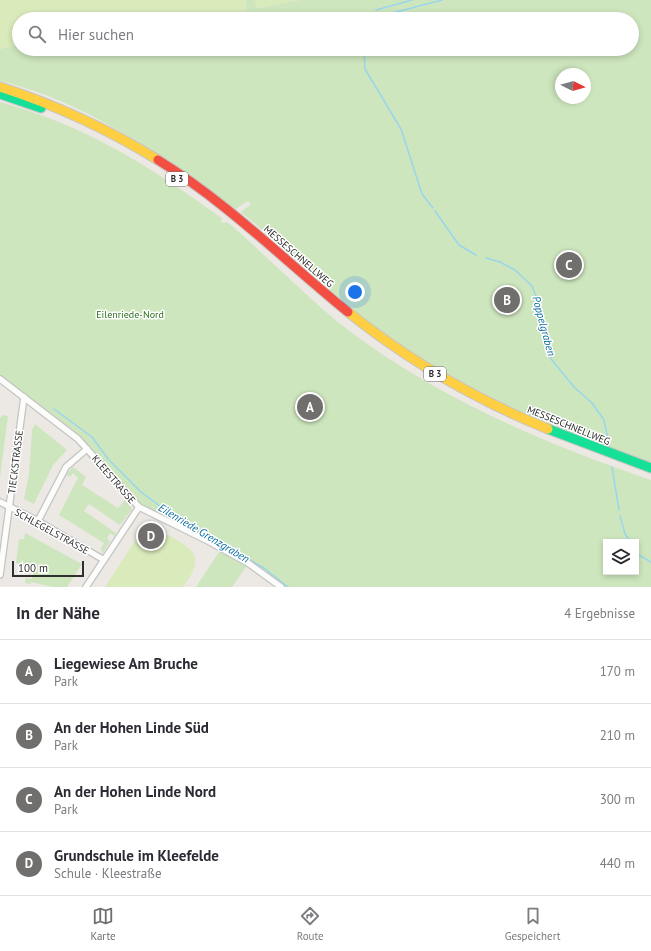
<!DOCTYPE html>
<html lang="de">
<head>
<meta charset="utf-8">
<style>
  body { margin:0; font-family:"PT Sans",sans-serif; background:#f7f7f7; color:#2b2b33 }
  .controls { position:absolute; right:12px; bottom:12px; display:grid; overflow:hidden; border-radius:0px; box-shadow:0 2px 6px #0003 }
  .controls button { width:36px; height:36px; display:grid; place-items:center; padding:0; border:0; border-bottom:1px solid #e1e1e2; background:#fff; color:#2b2b33; font:20px sans-serif }
  .compass { position:absolute; left:555px; top:68px; width:36px; height:36px; border-radius:50%; background:#fff; box-shadow:0 2px 6px #0003; rotate:96deg }
  .scale { position:absolute; left:12px; bottom:10px; width:72px; box-sizing:border-box; padding-left:4px; border:2px solid #2e2e2e; border-top:0; font-size:11px; line-height:14px; white-space:nowrap; color:#2e2e2e; -webkit-text-stroke:3px #fff; paint-order:stroke }
  .you { position:absolute; left:355px; top:292px; width:14px; height:14px; margin:-10px; border:3px solid #fff; border-radius:50%; background:#1a73e8; box-shadow:0 0 0 6px #1a73e833 }
  .badge { display:grid; place-items:center; width:26px; height:26px; border-radius:50%; background:#706f6e; color:#fff; font-size:13px; font-weight:700 }
  .pin { position:absolute; translate:-50% -50%; border:2px solid #fff; box-shadow:0 1px 4px #0006 }
  .list { margin:0; padding:0; list-style:none }
  h2 { display:flex; justify-content:space-between; align-items:center; height:52px; margin:0; padding:0 16px; font-size:17px }
  h2 small { font-size:13px; font-weight:400; color:#7c7c81 }
  .list li { display:grid; grid-template-columns:26px 1fr auto; gap:12px; align-items:center; box-sizing:border-box; height:64px; padding:0 16px; border-top:1px solid #e1e1e2 }
  .list b { display:block; font-size:15px; white-space:nowrap }
  .list p { margin:0; font-size:13px; white-space:nowrap; color:#7c7c81 }
  .list em { font-size:13px; font-style:normal; color:#7c7c81 }
  .icon { flex:none; width:22px; height:22px; fill:none; stroke:currentColor; stroke-width:2; stroke-linecap:round; stroke-linejoin:round }
  .map { position:relative; flex:none; width:651px; height:587px; overflow:hidden }
  .search { position:absolute; background:#fff; box-shadow:0 2px 6px #0003; left:12px; right:12px; top:12px; height:44px; display:flex; align-items:center; gap:10px; box-sizing:border-box; padding:0 14px; border-radius:22px; color:#7c7c81; font-size:15px }
  .sheet { height:308px; background:#fff }
  nav { display:flex; justify-content:space-around; align-items:center; box-sizing:border-box; height:56px; border-top:1px solid #e1e1e2; background:#fff; font-size:11px; color:#7c7c81 }
  nav a { display:grid; justify-items:center; gap:2px }
  nav .on { color:#706f6e }
  .map>svg:first-child { display:block }
  .green { fill:#cee6be; fill-rule:evenodd }
  .pitch { fill:#d9eabb }
  .lines { fill:none; stroke-linecap:round; stroke-linejoin:round }
  .stream { stroke:#99d6ec; stroke-width:1.5 }
  .street-casing { stroke:#c5c4c5; stroke-width:8 }
  .fast-casing { stroke:#c6c5c4; stroke-width:11 }
  .slow-casing { stroke:#c6c5c4; stroke-width:11 }
  .jam-casing { stroke:#c6c5c4; stroke-width:11 }
  .street { stroke:#fcfcfb; stroke-width:5.5 }
  .fast { stroke:#16e098; stroke-width:9 }
  .slow { stroke:#ffcf43; stroke-width:9 }
  .jam { stroke:#f24e42; stroke-width:9 }
  .labels { text-anchor:middle; stroke-width:3; stroke-linejoin:round; paint-order:stroke }
  .shield { fill:#fff; stroke:#6d6d6d; stroke-width:1 }
  .shield-label { font-size:9px; font-weight:bold; fill:#2e2e2e }
  .street-label { font-size:10px; fill:#2e2e2e; stroke:#fff }
  .park-label { font-size:10px; fill:#2c6e1b; stroke:#fff }
  .water-label { font-size:11px; font-style:italic; fill:#0d6fa3; stroke:#fff }
</style>
</head>
<body>
<div class="map">
<svg width="651" height="587" viewBox="0 0 651 587">
  <rect width="100%" height="100%" fill="#ece8e4"/>
  <g class="green">
    <path d="M245,0H255L257,8L300,0H651V464C565,433 463,393 389,338C337,300 292,253 241,212L251,204L248,201L236,209C165,158 86,101 0,81V49L19,45V49H632V19H198L247,10ZM561,74H585V98H561Z"/>
    <path d="M0,102C87,126 151,167 223,219L221,221L223,223L227,222L231,225C270,259 307,298 348,330C438,398 545,444 651,480V587H281L248,564L232,587H196L221,549L144,511L78,439L0,379ZM606,542H636V572H606Z"/>
    <polygon points="3,415 8,416 0,478 0,418"/>
    <polygon points="35,424 67,450 53,465 34,504 24,499 29,474 32,430"/>
    <polygon points="73,467 86,477 82,485 118,508 125,500 132,509 120,525 89,504 84,511 116,533 114,536 110,533 107,538 110,541 102,554 101,549 104,543 59,515 78,478 73,473 70,477 66,475"/>
    <polygon points="25,533 82,564 67,587 53,587 31,582 30,584 25,583 26,578 32,579 34,567 16,563 19,539 24,539"/>
  </g>
  <g class="pitch">
    <polygon points="0,0 245,0 247,10 198,19 19,19 19,45 0,49"/>
    <polygon points="255,0 300,0 256,8"/>
    <polygon points="311,12 312,19 265,19"/>
    <path d="M152,529C163,531 194,547 195,558C197,569 188,579 183,587H105L142,530Z"/>
  </g>
  <g class="lines">
    <g class="stream">
      <polyline points="376,10 412,0"/>
      <polyline points="373,18 442,0"/>
      <polyline points="364,49 365,69 401,129 422,194 433,208"/>
      <polyline points="435,211 459,245 476,255"/>
      <polyline points="486,258 500,262 515,270 532,286 542,311 548,348 551,359 575,388 592,403 604,420 610,449"/>
      <polyline points="54,409 92,437 108,459 141,492 176,518 264,568 288,587"/>
      <polyline points="612,467 619,510"/>
      <polyline points="620,516 625,534 631,542"/>
      <polyline points="636,550 639,555 651,562"/>
    </g>
    <defs>
      <g id="street">
        <polyline points="0,379 78,439 139,507 210,542 248,563 281,587"/>
        <polyline points="0,502 38,521 104,560"/>
        <polyline points="38,521 66,467 87,449"/>
        <polyline points="0,575 24,397"/>
        <polyline points="86,587 139,507"/>
      </g>
      <g id="fast">
        <polyline points="0,94 41,108"/>
        <polyline points="548,429 651,468"/>
      </g>
      <g id="slow">
        <path d="M0,87C56,105 108,129 158,160"/>
        <path d="M348,312C409,361 477,400 548,429"/>
      </g>
      <path id="jam" d="M158,160C228,203 285,261 348,312"/>
    </defs>
    <use href="#street" class="street-casing"/>
    <use href="#fast" class="fast-casing"/>
    <use href="#slow" class="slow-casing"/>
    <use href="#jam" class="jam-casing"/>
    <use href="#street" class="street"/>
    <use href="#fast" class="fast"/>
    <use href="#slow" class="slow"/>
    <use href="#jam" class="jam"/>
  </g>
  <g class="labels">
    <g class="shield">
      <rect x="166" y="172" width="22" height="14" rx="3"/>
      <rect x="424" y="367" width="22" height="14" rx="3"/>
    </g>
    <g class="shield-label">
      <text x="177" y="182">B 3</text>
      <text x="435" y="377">B 3</text>
    </g>
    <g class="street-label">
      <text transform="translate(299 256) rotate(41)" y="4">MESSESCHNELLWEG</text>
      <text transform="translate(569 425) rotate(22)" y="4">MESSESCHNELLWEG</text>
      <text transform="translate(15 462) rotate(-83)" y="4">TIECKSTRASSE</text>
      <text transform="translate(114 479) rotate(49)" y="4">KLEESTRASSE</text>
      <text transform="translate(52 531) rotate(29)" y="4">SCHLEGELSTRASSE</text>
    </g>
    <g class="park-label">
      <text x="130" y="318">Eilenriede-Nord</text>
    </g>
    <g class="water-label">
      <text transform="translate(544 326) rotate(75)" y="4">Poppelgraben</text>
      <text transform="translate(204 533) rotate(31)" y="4">Eilenriede Grenzgraben</text>
    </g>
  </g>
</svg>
<div class="controls">
<button><svg class="icon" aria-label="layers" viewBox="0 0 24 24"><path d="M12 4l9 5-9 5-9-5zM3 14l9 5 9-5"/></svg></button>
</div>
<svg class="compass" viewBox="-18 -18 36 36"><path d="M0-13l5 13h-10z" fill="#e53935"/><path d="M0 13l5-13h-10z" fill="#7c7c81"/></svg>
<div class="scale">100 m</div>
<div class="you"></div>
<div class="pin badge" style="left:310px;top:407px">A</div>
<div class="pin badge" style="left:507px;top:300px">B</div>
<div class="pin badge" style="left:569px;top:265px">C</div>
<div class="pin badge" style="left:151px;top:536px">D</div>
<div class="search"><svg class="icon" aria-label="search" viewBox="0 0 24 24"><circle cx="10" cy="10" r="6"/><path d="M15 15l6 6"/></svg>Hier suchen</div>
</div>
<section class="sheet">
<h2>In der Nähe<small>4 Ergebnisse</small></h2>
<ul class="list">
<li><span class="badge">A</span><div><b>Liegewiese Am Bruche</b><p>Park</p></div><em>170 m</em></li>
<li><span class="badge">B</span><div><b>An der Hohen Linde Süd</b><p>Park</p></div><em>210 m</em></li>
<li><span class="badge">C</span><div><b>An der Hohen Linde Nord</b><p>Park</p></div><em>300 m</em></li>
<li><span class="badge">D</span><div><b>Grundschule im Kleefelde</b><p>Schule · Kleestraße</p></div><em>440 m</em></li>
</ul>
</section>
<nav>
<a class="on"><svg class="icon" aria-label="map" viewBox="0 0 24 24"><path d="M3 6l6-2 6 2 6-2v14l-6 2-6-2-6 2zM9 4v14M15 6v14"/></svg>Karte</a>
<a><svg class="icon" aria-label="directions" viewBox="0 0 24 24"><path d="M12 3l9 9-9 9-9-9zM9 14v-3h6M13 9l2 2-2 2"/></svg>Route</a>
<a><svg class="icon" aria-label="saved" viewBox="0 0 24 24"><path d="M7 4h10v16l-5-4-5 4z"/></svg>Gespeichert</a>
</nav>
</body>
</html>
